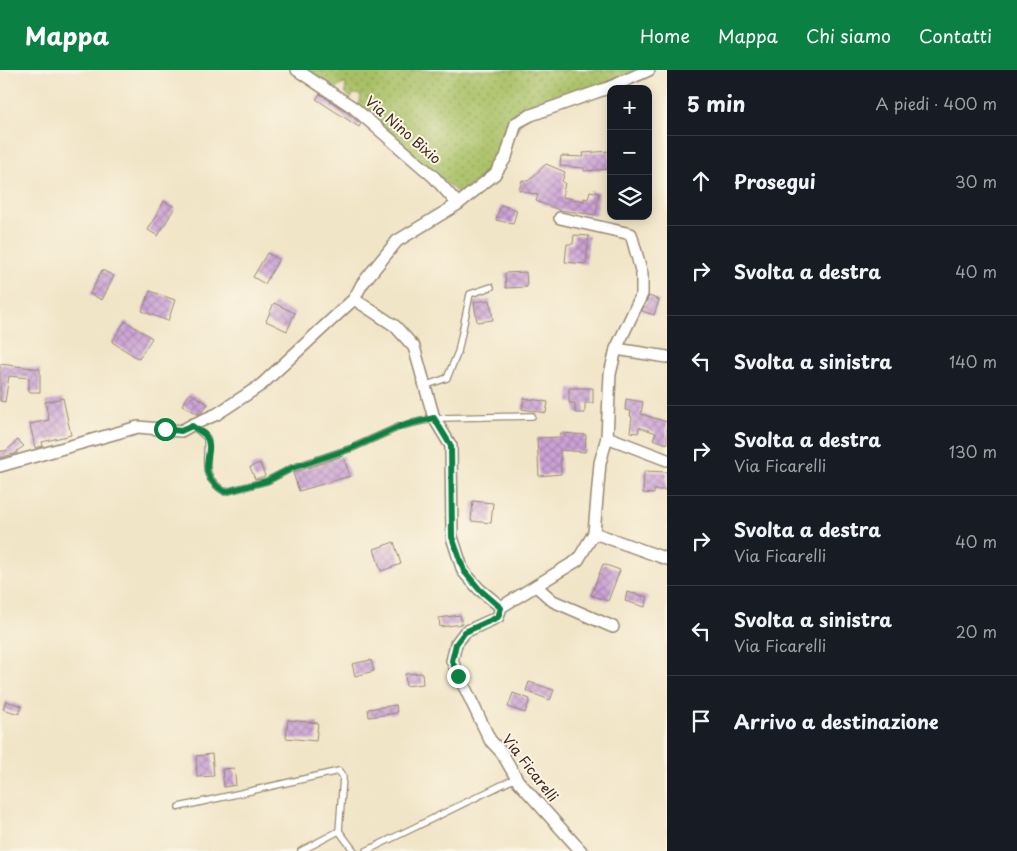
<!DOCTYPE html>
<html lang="it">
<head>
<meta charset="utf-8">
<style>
  body { margin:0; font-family:"Playpen Sans",sans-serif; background:#242831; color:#f1f3f6 }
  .controls { position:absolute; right:15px; top:15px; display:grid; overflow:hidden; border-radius:10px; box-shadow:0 2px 12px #0003 }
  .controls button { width:45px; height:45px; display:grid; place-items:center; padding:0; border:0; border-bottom:1px solid #363941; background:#171b24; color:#f1f3f6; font:25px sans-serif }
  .stop { position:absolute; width:15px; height:15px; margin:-11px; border:4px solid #0b8043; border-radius:50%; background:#fff }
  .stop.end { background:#0b8043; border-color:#fff; box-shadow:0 1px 5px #0008 }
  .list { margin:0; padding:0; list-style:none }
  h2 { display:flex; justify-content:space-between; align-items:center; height:65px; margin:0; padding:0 20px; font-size:21px }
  h2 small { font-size:16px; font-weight:400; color:#9ea1a6 }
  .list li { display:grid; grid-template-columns:32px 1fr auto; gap:15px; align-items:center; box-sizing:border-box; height:90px; padding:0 20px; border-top:1px solid #363941 }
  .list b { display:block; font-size:19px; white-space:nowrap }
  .list p { margin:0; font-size:16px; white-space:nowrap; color:#9ea1a6 }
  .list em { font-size:16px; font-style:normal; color:#9ea1a6 }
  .icon { flex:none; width:28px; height:28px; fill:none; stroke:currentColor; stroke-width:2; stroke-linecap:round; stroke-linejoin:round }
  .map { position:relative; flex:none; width:667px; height:781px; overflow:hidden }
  header { display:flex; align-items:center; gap:30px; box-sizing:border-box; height:70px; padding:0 25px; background:#0b8043; color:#fff }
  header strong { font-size:24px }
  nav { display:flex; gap:28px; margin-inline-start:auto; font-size:18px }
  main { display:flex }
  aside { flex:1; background:#171b24 }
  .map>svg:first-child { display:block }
  .grass { fill:url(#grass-dots); stroke:#727542 }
  .building { fill:url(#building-cross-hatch) }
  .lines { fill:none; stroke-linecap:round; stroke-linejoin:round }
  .lane-casing { stroke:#968872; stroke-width:8 }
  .street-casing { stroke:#968872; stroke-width:14 }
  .lane { stroke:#fff; stroke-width:5.5 }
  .street { stroke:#fff; stroke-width:11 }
  .route { stroke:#0b8043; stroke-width:6 }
  .labels { text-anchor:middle; stroke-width:4; stroke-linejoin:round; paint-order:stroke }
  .street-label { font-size:14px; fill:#3b2a1e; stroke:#fcf5e5 }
</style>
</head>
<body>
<header>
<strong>Mappa</strong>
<nav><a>Home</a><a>Mappa</a><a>Chi siamo</a><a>Contatti</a></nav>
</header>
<main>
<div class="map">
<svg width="667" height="781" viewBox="0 0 667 781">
  <defs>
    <pattern id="grass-dots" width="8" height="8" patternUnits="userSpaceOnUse" patternTransform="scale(1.25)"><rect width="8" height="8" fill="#a8c065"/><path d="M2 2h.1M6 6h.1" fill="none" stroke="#8a9c53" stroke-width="1.8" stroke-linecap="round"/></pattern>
    <pattern id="building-cross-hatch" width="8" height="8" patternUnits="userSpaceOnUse" patternTransform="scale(1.25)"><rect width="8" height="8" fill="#cba2d6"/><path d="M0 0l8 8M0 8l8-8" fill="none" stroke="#a684ad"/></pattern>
  </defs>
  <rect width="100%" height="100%" fill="#fcf5e5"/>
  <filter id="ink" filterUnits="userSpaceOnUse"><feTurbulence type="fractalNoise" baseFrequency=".02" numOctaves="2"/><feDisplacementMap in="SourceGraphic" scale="10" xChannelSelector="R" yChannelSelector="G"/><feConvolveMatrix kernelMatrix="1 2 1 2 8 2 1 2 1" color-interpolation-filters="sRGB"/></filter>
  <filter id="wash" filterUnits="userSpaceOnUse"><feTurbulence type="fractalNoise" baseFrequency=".0096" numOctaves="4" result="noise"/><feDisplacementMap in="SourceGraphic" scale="20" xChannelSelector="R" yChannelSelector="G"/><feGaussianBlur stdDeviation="1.12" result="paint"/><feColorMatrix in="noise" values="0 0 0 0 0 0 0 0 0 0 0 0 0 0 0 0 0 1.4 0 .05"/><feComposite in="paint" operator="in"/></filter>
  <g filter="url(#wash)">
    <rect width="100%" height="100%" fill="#f1e5c7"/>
    <polygon class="grass" points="302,0 635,0 606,15 528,41 493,100 459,124 359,37 361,25 353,24 351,29 345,22 346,13 334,19"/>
    <g id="blocks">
      <g class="building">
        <polygon points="320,24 349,44 361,54 359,57 316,29"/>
        <polygon points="610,81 611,99 584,101 584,98 560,96 561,86 584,87 583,83"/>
        <polygon points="546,94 565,102 562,112 565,113 562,127 584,131 584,128 588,129 590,121 599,123 596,145 559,140 536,131 538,125 519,120 522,110 528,111"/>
        <polygon points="164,131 175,137 158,166 148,160"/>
        <polygon points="501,135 517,140 513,154 496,150"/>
        <polygon points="574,165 589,166 586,194 565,192 567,174 573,174"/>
        <polygon points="267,183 279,189 265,214 253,207"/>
        <polygon points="102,200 114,206 102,230 90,224"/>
        <polygon points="526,202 527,217 506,218 505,203"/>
        <polygon points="150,221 175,230 168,251 142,241"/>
        <polygon points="649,226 659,230 654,245 642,241"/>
        <polygon points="490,230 493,250 477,252 474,232"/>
        <polygon points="274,233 295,243 287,261 266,251"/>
        <polygon points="125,251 152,268 139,289 112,272"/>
        <polygon points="0,294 40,299 40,322 29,322 29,308 9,306 5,332 0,331"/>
        <polygon points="569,318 593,318 593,333 585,333 585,343 575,343 575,333 569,333"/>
        <polygon points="190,323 208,334 202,342 198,344 182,335"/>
        <polygon points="63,328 71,365 42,372 43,376 35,378 30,354 49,350 45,332"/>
        <polygon points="524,328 548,332 546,343 522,339"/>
        <polygon points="626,329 643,332 641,344 667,352 667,374 653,369 656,363 639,357 638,363 630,362 632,347 630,346 631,341 625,340"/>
        <polygon points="561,363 586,365 585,382 560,380 561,404 539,406 537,368 560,367"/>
        <polygon points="18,370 24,376 17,381 17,383 0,388 0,381 6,381"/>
        <polygon points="343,386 350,406 299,421 293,403"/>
        <polygon points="260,393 265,406 255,409 250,397"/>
        <polygon points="644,401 667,402 666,420 654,420 654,424 643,423"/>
        <polygon points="473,431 493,433 491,453 471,451"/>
        <polygon points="394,472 401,494 381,501 374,479"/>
        <polygon points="603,494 620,500 608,531 591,525"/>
        <polygon points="627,522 648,527 645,537 625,531"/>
        <polygon points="460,545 462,554 440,557 439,548"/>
        <polygon points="371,590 374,601 355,606 352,594"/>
        <polygon points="422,603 423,614 406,616 405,604"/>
        <polygon points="529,612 554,620 550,630 526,621"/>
        <polygon points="513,623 530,629 525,643 508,637"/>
        <polygon points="6,631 22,636 19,644 3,639"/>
        <polygon points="396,635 397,643 369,647 368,639"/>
        <polygon points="288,650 318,653 316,671 286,668"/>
        <polygon points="212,684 214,706 197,707 196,686"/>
        <polygon points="234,698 236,715 224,717 222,699"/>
      </g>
    </g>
  </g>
  <g filter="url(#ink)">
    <use href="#blocks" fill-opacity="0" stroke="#968872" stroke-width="1"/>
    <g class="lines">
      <defs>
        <g id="lane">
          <polyline points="424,316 447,308 458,282 470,224 491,217"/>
          <path d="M192,355L207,368C209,394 199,405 225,422L267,411L292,398L352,378L401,356L422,351L442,348L532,346"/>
          <polyline points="179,737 339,701 343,707 339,761"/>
          <polyline points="301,781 339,761 354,781"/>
          <polyline points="366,781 516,708"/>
        </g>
        <g id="street">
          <polyline points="297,0 354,38 434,107 458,134"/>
          <polyline points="354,229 395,256 414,277 434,348 451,376 452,467 463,501 479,519 501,537 498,547 465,562 456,574 452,591 490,670 502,683 518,711 581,781"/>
          <polyline points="616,279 667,287"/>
          <polyline points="607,367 667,390"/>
          <polyline points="0,396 138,357 181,361 192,355 217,344 261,315 354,229 362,214 397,171 458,134 495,104 506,87 516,53 531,45 608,18 649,0"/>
          <polyline points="594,463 667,489"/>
          <polyline points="536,516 553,531 613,557"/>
          <polyline points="501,537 578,490 594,463 600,393 607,367 610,304 616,279 642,224 642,204 631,164 560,148"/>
        </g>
      </defs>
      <use href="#lane" class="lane-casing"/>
      <use href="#street" class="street-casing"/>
      <use href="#lane" class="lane"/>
      <use href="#street" class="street"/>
    </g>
  </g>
  <g class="lines" filter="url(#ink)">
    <path class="route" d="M165,359L181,361L192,356C196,359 202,362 205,365C219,383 190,400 225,422L267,411L292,398L352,378L401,356L434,348L451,376L452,467L464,501L479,519L501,538L498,547L465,562L456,574L452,591L458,606"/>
  </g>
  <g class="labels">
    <g class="street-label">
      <text transform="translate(403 60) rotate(41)" y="5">Via Nino Bixio</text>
      <text transform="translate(530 698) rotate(52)" y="5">Via Ficarelli</text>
    </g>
  </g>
</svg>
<div class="controls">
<button>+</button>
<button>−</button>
<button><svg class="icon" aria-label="layers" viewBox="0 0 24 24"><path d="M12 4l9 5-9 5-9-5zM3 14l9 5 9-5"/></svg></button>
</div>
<div class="stop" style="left:165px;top:359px"></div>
<div class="stop end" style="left:458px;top:606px"></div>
</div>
<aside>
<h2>5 min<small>A piedi · 400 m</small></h2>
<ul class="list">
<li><svg class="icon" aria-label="ahead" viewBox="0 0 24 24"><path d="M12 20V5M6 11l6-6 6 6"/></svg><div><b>Prosegui</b></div><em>30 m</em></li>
<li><svg class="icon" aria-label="right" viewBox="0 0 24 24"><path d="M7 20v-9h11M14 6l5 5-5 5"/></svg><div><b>Svolta a destra</b></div><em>40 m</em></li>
<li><svg class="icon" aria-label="left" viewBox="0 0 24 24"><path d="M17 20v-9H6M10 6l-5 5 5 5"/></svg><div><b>Svolta a sinistra</b></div><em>140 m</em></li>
<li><svg class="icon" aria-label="right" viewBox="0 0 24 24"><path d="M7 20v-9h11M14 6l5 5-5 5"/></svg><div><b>Svolta a destra</b><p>Via Ficarelli</p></div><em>130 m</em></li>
<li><svg class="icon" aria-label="right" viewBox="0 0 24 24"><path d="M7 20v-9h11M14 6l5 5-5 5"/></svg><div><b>Svolta a destra</b><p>Via Ficarelli</p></div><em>40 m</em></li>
<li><svg class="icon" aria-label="left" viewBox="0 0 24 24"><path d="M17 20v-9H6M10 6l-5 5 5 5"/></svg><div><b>Svolta a sinistra</b><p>Via Ficarelli</p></div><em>20 m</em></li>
<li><svg class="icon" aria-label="arrive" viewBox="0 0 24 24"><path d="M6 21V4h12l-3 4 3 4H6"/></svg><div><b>Arrivo a destinazione</b></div></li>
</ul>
</aside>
</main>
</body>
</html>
